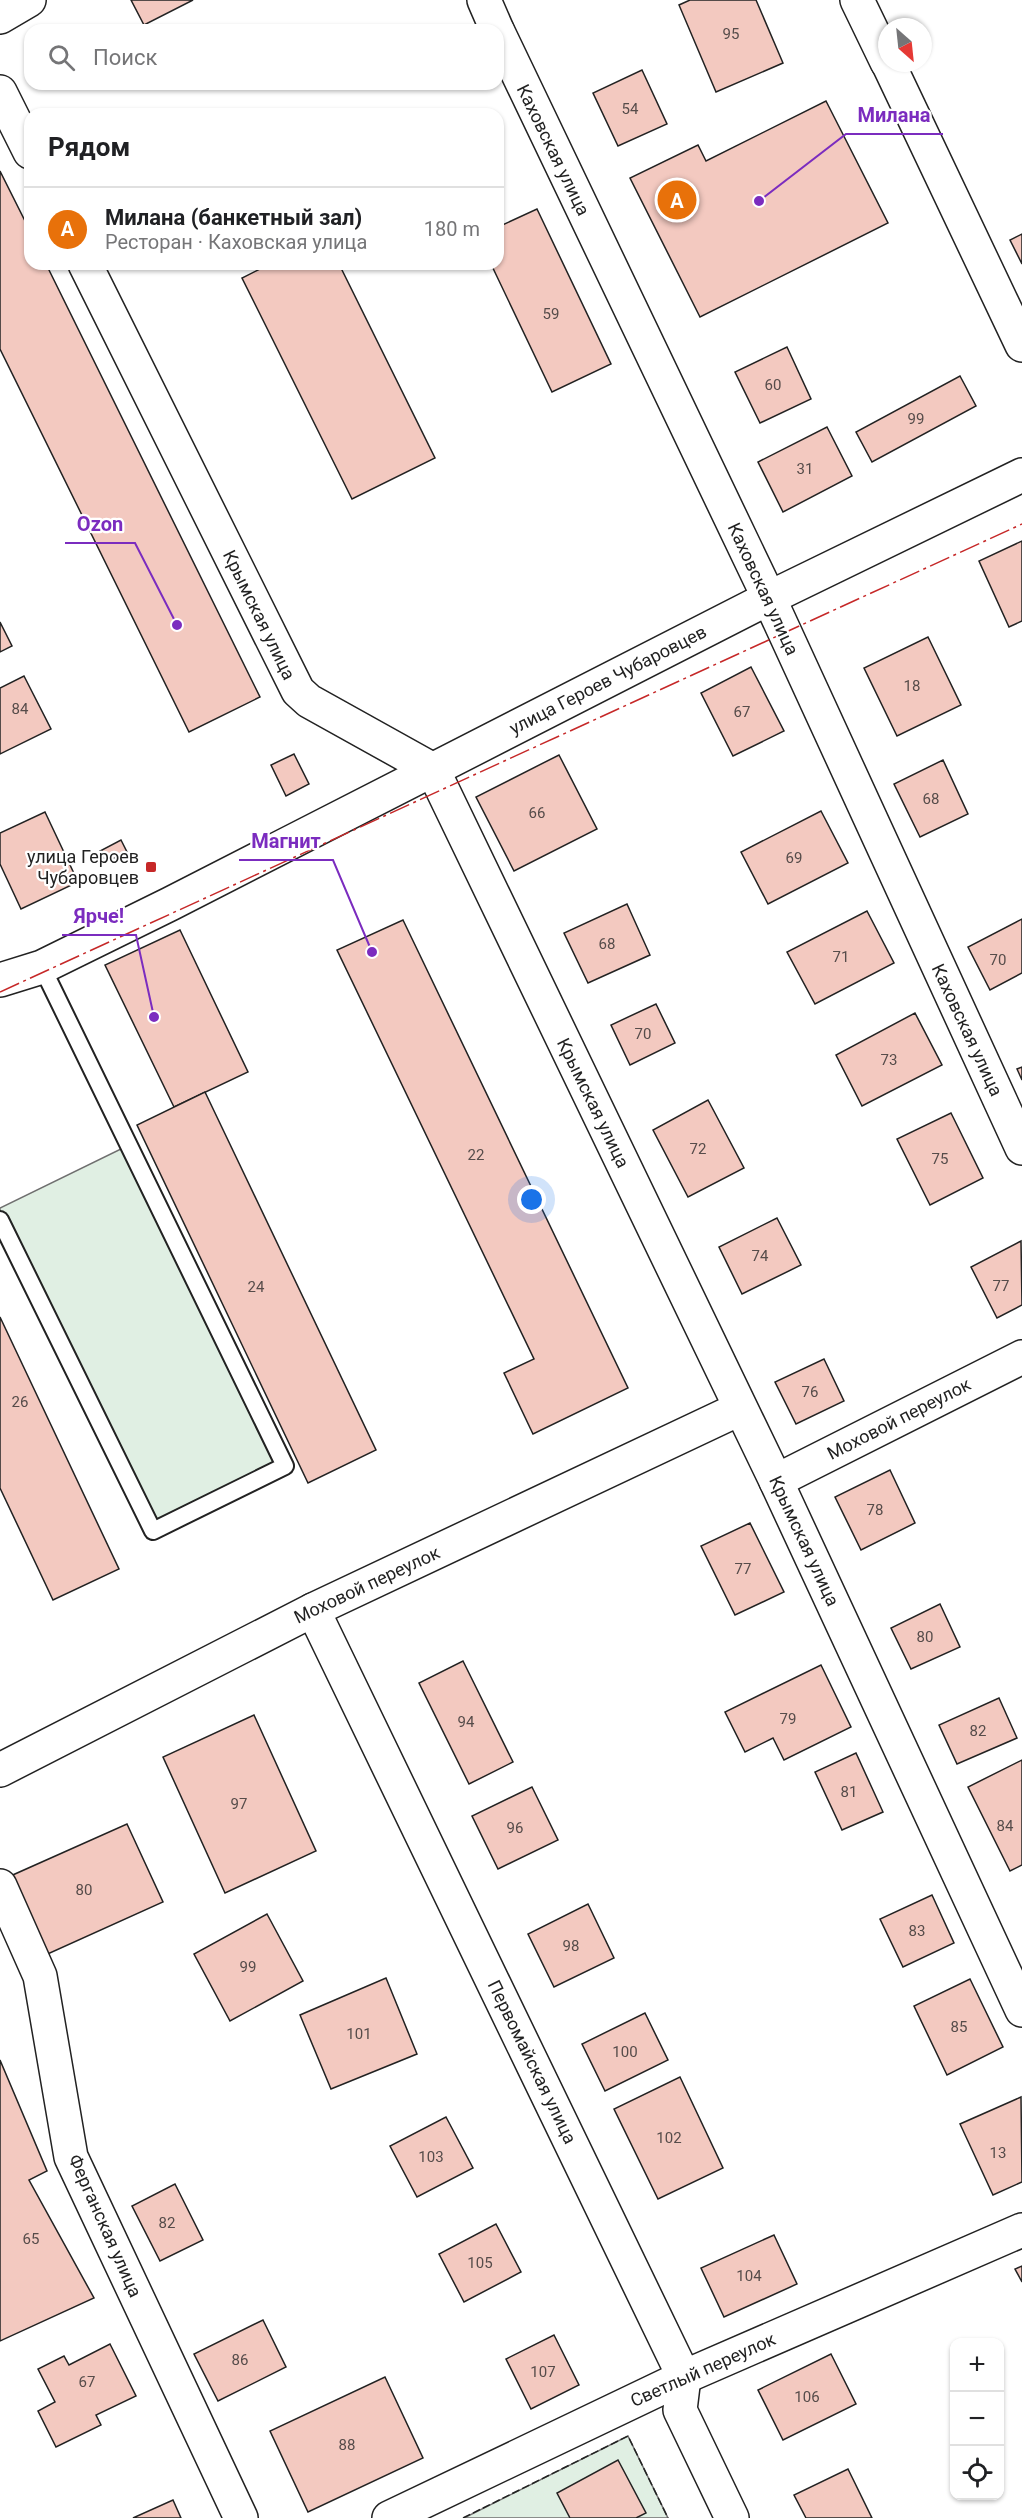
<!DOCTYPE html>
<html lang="ru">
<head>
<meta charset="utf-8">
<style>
  body { margin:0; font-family:Roboto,sans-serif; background:#f6f6f6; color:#202124 }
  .controls { position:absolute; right:18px; bottom:18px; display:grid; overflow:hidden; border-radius:12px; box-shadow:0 2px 4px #0004 }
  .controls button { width:54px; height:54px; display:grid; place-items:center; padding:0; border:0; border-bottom:2px solid #e0e0e0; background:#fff; color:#202124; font:30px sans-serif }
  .compass { position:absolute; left:878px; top:18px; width:54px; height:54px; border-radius:50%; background:#fff; box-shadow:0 2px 4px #0004; rotate:153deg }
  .you { position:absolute; left:532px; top:1200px; width:21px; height:21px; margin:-15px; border:4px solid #fff; border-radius:50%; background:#1a73e8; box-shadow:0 0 0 9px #1a73e833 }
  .badge { display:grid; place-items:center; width:39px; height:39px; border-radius:50%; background:#0b8043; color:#fff; font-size:20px; font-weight:700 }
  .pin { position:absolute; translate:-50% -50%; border:3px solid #fff; box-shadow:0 2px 6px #0006 }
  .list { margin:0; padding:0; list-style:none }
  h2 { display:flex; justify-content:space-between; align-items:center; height:78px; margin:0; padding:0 24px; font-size:26px }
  h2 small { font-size:20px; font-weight:400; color:#757577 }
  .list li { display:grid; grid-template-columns:39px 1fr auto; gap:18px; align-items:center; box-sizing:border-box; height:84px; padding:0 24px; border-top:2px solid #e0e0e0 }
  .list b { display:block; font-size:22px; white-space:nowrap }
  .list p { margin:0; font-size:20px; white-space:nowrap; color:#757577 }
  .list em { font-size:20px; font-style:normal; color:#757577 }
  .icon { flex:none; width:33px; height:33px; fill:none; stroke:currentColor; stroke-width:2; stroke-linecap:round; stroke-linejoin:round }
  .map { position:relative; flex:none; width:1022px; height:2518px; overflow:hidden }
  .search { position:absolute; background:#fff; box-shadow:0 2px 4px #0004; left:24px; top:24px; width:480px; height:66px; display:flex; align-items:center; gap:15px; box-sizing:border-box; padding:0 21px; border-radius:18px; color:#757577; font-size:22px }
  .panel { position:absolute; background:#fff; box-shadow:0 2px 4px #0004; left:24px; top:108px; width:480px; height:162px; border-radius:18px }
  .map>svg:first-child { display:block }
  .green { fill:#e0efe3; stroke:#6f6f6f; stroke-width:1.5 }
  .building { fill:#f3c9c0; stroke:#222; stroke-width:1.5 }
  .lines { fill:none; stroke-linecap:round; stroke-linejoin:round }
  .service-casing { stroke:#222; stroke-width:20 }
  .minor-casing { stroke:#222; stroke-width:36 }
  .tertiary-casing { stroke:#222; stroke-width:36 }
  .service { stroke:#fff; stroke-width:16 }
  .minor { stroke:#fff; stroke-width:33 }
  .tertiary { stroke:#fff; stroke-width:33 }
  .fence { stroke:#222; stroke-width:1.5; stroke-dasharray:8 3; stroke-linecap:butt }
  .power { stroke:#c62828; stroke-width:1.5; stroke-dasharray:21 4.5 3 4.5; stroke-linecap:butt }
  .poi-dot { fill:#c62828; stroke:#fff; stroke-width:2 }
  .labels { text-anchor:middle; stroke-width:4.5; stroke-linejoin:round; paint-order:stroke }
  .number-label { font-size:15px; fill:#564c4a }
  .street-label { font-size:18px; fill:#222; stroke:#fff }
  .poi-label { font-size:18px; fill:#222; stroke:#fff; text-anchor:end }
  .leader { fill:none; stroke:#7b2cbf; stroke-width:2 }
  .callout-dot { fill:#7b2cbf; stroke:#fff; stroke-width:2 }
  .callout-label { font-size:20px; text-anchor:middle; font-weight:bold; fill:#7b2cbf; stroke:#fff; stroke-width:4.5; stroke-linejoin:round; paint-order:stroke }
</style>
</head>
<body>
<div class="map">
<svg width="1022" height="2518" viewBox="0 0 1022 2518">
  <rect width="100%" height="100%" fill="#fff"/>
  <g class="green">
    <polygon points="127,1146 285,1466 154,1531 0,1220 0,1208"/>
    <polygon points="628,2436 668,2518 464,2518"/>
  </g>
  <g class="building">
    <polygon points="131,0 193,0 144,25"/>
    <polygon points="690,0 756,0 783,63 716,92 679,5"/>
    <polygon points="642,70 667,124 618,146 593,93"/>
    <polygon points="826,101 888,223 700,317 630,178 698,145 706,161"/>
    <polygon points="0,171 30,231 30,264 46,264 260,697 189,732 0,349"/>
    <polygon points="537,209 611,364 552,392 491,264 498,264 498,227"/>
    <polygon points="1022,234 1022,264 1010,240"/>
    <polygon points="270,264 339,264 435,458 352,499 242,278"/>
    <polygon points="787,347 811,399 760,423 735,372"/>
    <polygon points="960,376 976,406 872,462 856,432"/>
    <polygon points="827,427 852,476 783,512 758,462"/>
    <polygon points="1022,541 1022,621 1009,627 979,561"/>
    <polygon points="0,622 12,646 0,652"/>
    <polygon points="928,637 961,705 897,736 864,668"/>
    <polygon points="751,667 784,731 733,756 701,693"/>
    <polygon points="24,676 51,729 0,754 0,688"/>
    <polygon points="294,754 309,784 286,796 271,765"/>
    <polygon points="559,755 597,829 514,871 476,797"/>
    <polygon points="943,760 968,814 920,837 894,784"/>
    <polygon points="821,811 848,863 768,904 741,852"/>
    <polygon points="45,812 78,882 21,909 0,864 0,833"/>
    <polygon points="121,840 127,852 106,862 100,851"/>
    <polygon points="627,904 650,955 588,983 564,933"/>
    <polygon points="867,911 894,963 815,1004 787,952"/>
    <polygon points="1022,919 1022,973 990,990 968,947"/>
    <polygon points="403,920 628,1388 533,1434 504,1373 534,1359 337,950"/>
    <polygon points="180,930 248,1072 174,1107 105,965"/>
    <polygon points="656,1004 675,1043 630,1065 611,1025"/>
    <polygon points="915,1013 942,1065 862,1106 836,1055"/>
    <polygon points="1022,1067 1022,1080 1017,1069"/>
    <polygon points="205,1092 376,1450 308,1483 137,1125"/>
    <polygon points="708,1100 744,1168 688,1197 653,1130"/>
    <polygon points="951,1113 983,1178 930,1205 897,1139"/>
    <polygon points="777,1218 801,1265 742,1294 719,1247"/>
    <polygon points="1021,1241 1022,1305 997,1318 971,1267"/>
    <polygon points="0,1317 119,1569 53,1600 0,1488"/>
    <polygon points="824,1359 844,1401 796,1424 775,1382"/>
    <polygon points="890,1470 915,1523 861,1550 835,1497"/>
    <polygon points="750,1523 784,1592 735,1615 701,1546"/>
    <polygon points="940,1604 960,1647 911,1669 891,1628"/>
    <polygon points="463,1661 513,1762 469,1784 419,1683"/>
    <polygon points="821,1665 851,1727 784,1760 773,1738 745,1752 725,1712"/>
    <polygon points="999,1698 1017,1738 957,1764 939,1725"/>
    <polygon points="254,1715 316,1851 225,1893 163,1757"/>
    <polygon points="856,1753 883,1812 842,1830 815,1772"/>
    <polygon points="1022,1760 1022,1865 1010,1871 968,1787"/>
    <polygon points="532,1787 558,1840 498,1869 472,1816"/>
    <polygon points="127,1824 163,1902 41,1957 6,1878"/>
    <polygon points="932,1895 954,1943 903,1967 880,1919"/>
    <polygon points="588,1904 614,1958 554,1987 528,1934"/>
    <polygon points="267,1914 303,1981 230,2021 194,1954"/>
    <polygon points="386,1978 417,2054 331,2089 300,2015"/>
    <polygon points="970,1979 1003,2047 947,2075 914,2006"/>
    <polygon points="645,2013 668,2060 605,2091 582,2044"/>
    <polygon points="0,2060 47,2171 29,2180 94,2298 0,2341"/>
    <polygon points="680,2077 723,2168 658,2199 614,2109"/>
    <polygon points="1021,2097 1022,2182 993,2195 960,2124"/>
    <polygon points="446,2117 473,2168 417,2197 390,2146"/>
    <polygon points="175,2184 203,2240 160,2261 132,2206"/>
    <polygon points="496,2224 521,2272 464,2302 439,2254"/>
    <polygon points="774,2235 797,2284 724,2317 701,2268"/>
    <polygon points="1022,2266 1022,2282 1015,2269"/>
    <polygon points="263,2320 286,2367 218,2401 194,2354"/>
    <polygon points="554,2335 579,2385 531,2409 506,2359"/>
    <polygon points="110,2344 136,2396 96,2415 101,2425 56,2447 38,2411 55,2402 38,2369 64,2356 69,2365"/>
    <polygon points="831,2354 856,2404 783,2440 758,2390"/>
    <polygon points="385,2377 423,2458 308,2512 270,2431"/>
    <polygon points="618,2460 646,2513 636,2518 570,2518 557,2493"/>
    <polygon points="848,2469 872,2518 806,2518 794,2495"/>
    <polygon points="173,2500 181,2518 133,2518"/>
  </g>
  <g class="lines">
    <defs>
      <polyline id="service" points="0,1220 153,1531 285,1466 42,967"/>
      <g id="minor">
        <polyline points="484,0 497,30"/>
        <polyline points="857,0 887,62"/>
        <polyline points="0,17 29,0"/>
        <polyline points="498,32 769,598 1022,1148"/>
        <polyline points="888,63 1022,345"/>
        <polyline points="0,92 30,152"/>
        <polyline points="85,264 298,691 309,701 433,770 776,1481 1022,2010"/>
        <polyline points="0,980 42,967 170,904 769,598 1022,475"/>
        <polyline points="776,1481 1022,1357"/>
        <polyline points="313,1610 684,2377 680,2410 732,2518"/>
        <polyline points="0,1770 313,1610 739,1409"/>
        <polyline points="0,1886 40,1976 71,2157 241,2518"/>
      </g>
      <polyline id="tertiary" points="389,2518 684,2377 1022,2230"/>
    </defs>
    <use href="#service" class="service-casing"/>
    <use href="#minor" class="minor-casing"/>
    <use href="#tertiary" class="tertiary-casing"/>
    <use href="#service" class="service"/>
    <use href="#minor" class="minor"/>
    <use href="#tertiary" class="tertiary"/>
    <polyline class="fence" points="463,2518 628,2436 668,2518"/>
    <polyline class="power" points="0,992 1022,524"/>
  </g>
  <rect class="poi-dot" x="145" y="861" width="12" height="12" rx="3"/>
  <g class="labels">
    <g class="number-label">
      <text x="731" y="39">95</text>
      <text x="630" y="114">54</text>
      <text x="551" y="319">59</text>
      <text x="773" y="390">60</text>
      <text x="916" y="424">99</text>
      <text x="805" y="474">31</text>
      <text x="912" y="691">18</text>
      <text x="20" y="714">84</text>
      <text x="742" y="717">67</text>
      <text x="931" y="804">68</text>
      <text x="537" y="818">66</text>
      <text x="794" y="863">69</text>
      <text x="607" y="949">68</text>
      <text x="841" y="962">71</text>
      <text x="998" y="965">70</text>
      <text x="643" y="1039">70</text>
      <text x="889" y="1065">73</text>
      <text x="698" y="1154">72</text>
      <text x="476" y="1160">22</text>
      <text x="940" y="1164">75</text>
      <text x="760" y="1261">74</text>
      <text x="1001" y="1291">77</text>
      <text x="256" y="1292">24</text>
      <text x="810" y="1397">76</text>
      <text x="20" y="1407">26</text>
      <text x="875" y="1515">78</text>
      <text x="743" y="1574">77</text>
      <text x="925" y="1642">80</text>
      <text x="788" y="1724">79</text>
      <text x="466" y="1727">94</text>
      <text x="978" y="1736">82</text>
      <text x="849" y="1797">81</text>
      <text x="239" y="1809">97</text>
      <text x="1005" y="1831">84</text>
      <text x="515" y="1833">96</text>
      <text x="84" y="1895">80</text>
      <text x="917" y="1936">83</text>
      <text x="571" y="1951">98</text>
      <text x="248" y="1972">99</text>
      <text x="959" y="2032">85</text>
      <text x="359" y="2039">101</text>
      <text x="625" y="2057">100</text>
      <text x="669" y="2143">102</text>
      <text x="998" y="2158">13</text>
      <text x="431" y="2162">103</text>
      <text x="167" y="2228">82</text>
      <text x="31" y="2244">65</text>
      <text x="480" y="2268">105</text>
      <text x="749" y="2281">104</text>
      <text x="240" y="2365">86</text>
      <text x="543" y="2377">107</text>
      <text x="87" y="2387">67</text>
      <text x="807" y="2402">106</text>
      <text x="347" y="2450">88</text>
    </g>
    <g class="street-label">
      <text transform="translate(553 150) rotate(64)" y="6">Каховская улица</text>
      <text transform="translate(763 589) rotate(65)" y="6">Каховская улица</text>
      <text transform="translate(259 615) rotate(64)" y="6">Крымская улица</text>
      <text transform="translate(608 680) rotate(-27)" y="6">улица Героев Чубаровцев</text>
      <text transform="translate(967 1030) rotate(65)" y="6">Каховская улица</text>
      <text transform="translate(593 1103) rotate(64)" y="6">Крымская улица</text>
      <text transform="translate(899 1419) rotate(-27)" y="6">Моховой переулок</text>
      <text transform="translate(804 1541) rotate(65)" y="6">Крымская улица</text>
      <text transform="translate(367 1585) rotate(-25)" y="6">Моховой переулок</text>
      <text transform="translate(532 2062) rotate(64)" y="6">Первомайская улица</text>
      <text transform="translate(105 2226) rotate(66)" y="6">Ферганская улица</text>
      <text transform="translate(703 2370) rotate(-24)" y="6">Светлый переулок</text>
    </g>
    <g class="poi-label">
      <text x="139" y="863">улица Героев<tspan x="139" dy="21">Чубаровцев</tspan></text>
    </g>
  </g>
  <path class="leader" d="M759 201L846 134H943M177 625L135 543H65M372 952L333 860H239M154 1017L136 935H62"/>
  <g class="callout-dot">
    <circle cx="759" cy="201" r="6"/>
    <circle cx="177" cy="625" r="6"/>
    <circle cx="372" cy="952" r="6"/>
    <circle cx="154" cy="1017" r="6"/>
  </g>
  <g class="callout-label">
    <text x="894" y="122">Милана</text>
    <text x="100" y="531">Ozon</text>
    <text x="286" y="848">Магнит</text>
    <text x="99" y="923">Ярче!</text>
  </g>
</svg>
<div class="controls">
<button>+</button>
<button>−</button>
<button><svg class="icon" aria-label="locate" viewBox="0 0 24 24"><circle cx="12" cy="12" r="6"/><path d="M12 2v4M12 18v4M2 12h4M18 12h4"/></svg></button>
</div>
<svg class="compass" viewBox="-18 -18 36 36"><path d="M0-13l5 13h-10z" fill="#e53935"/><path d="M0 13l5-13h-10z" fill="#757577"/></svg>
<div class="you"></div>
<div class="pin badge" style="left:677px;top:200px;background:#e8710a">A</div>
<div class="search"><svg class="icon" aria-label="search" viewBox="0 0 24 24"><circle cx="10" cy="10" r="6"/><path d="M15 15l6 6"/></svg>Поиск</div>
<section class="panel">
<h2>Рядом<small></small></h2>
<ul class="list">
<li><span class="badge" style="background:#e8710a">A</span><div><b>Милана (банкетный зал)</b><p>Ресторан · Каховская улица</p></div><em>180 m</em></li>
</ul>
</section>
</div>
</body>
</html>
